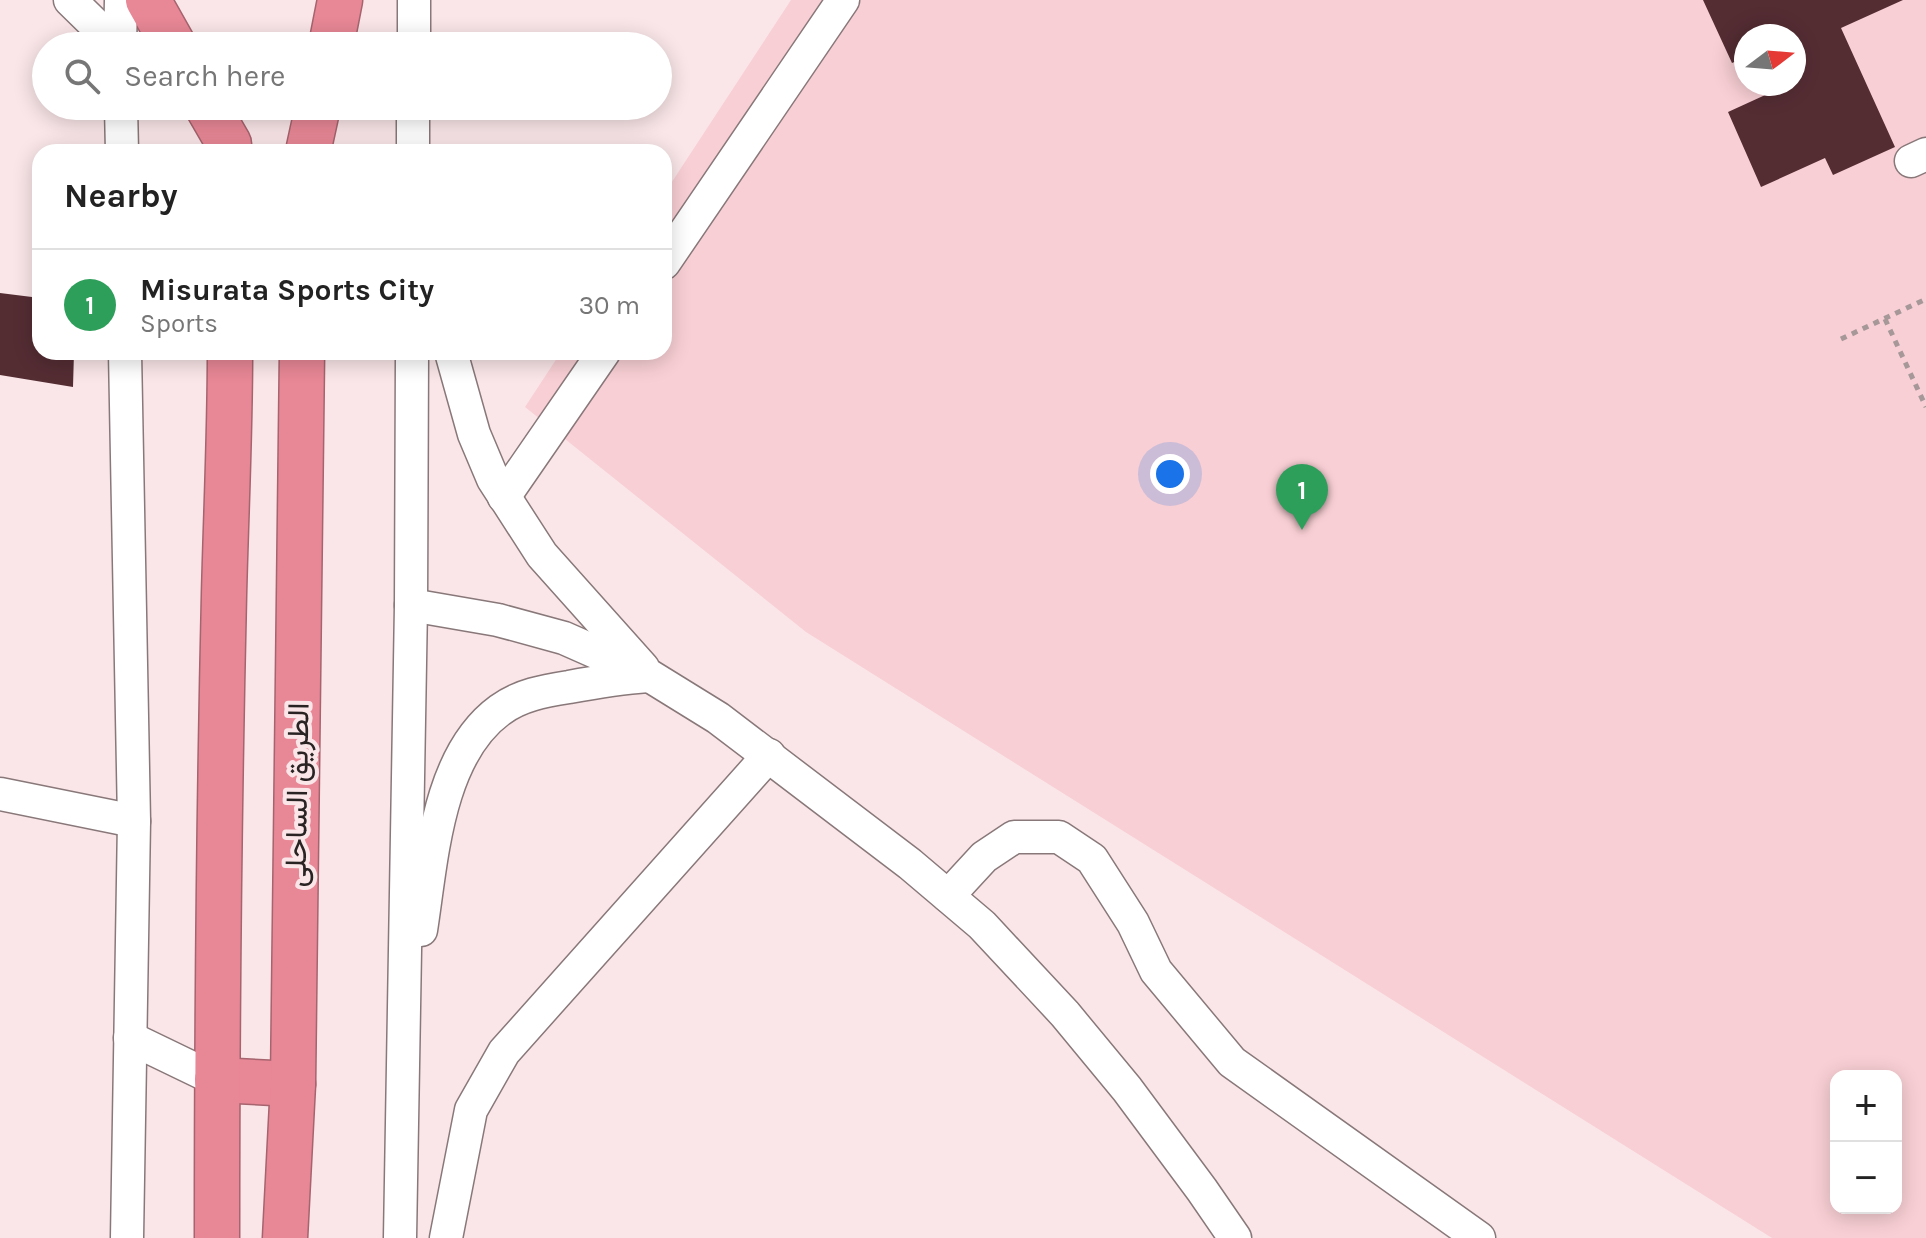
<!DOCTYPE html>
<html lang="en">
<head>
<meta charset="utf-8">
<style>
  body { margin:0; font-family:Karla,Vazirmatn,sans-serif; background:#f6f6f6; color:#222 }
  .controls { position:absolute; right:24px; bottom:24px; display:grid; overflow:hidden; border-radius:16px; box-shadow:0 4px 20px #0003 }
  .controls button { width:72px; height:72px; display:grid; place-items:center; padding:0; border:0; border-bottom:2px solid #e0e0e0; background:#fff; color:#222; font:40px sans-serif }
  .compass { position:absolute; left:1734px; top:24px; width:72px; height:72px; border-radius:50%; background:#fff; box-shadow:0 4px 20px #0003; rotate:74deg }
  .you { position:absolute; left:1170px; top:474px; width:28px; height:28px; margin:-20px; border:6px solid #fff; border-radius:50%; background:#1a73e8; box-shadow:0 0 0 12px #1a73e833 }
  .badge { display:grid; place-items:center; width:52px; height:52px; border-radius:50%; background:#338e65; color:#fff; font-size:26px; font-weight:700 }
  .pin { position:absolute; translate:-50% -66px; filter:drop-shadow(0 2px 4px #0008) }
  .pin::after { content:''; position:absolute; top:42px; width:28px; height:24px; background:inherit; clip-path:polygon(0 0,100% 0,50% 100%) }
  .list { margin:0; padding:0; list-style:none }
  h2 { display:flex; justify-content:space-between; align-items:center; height:104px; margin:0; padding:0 32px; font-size:34px }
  h2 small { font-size:26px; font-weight:400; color:#767676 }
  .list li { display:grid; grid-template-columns:52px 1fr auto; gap:24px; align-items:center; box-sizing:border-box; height:112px; padding:0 32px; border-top:2px solid #e0e0e0 }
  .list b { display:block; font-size:30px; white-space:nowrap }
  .list p { margin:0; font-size:26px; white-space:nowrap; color:#767676 }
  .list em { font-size:26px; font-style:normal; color:#767676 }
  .icon { flex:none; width:44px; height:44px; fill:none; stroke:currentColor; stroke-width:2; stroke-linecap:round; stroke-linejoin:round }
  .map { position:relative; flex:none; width:1926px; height:1238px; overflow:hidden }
  .search { position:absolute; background:#fff; box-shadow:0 4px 20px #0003; left:32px; top:32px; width:640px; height:88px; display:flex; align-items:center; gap:20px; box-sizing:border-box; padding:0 28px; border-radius:44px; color:#767676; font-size:30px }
  .panel { position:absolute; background:#fff; box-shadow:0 4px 20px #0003; left:32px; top:144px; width:640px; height:216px; border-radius:24px }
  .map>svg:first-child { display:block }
  .green { fill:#f8cfd4; fill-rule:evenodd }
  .building { fill:#542d33 }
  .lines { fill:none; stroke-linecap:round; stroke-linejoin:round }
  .minor-casing { stroke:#89787a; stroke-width:35 }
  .highway-casing { stroke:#a6646e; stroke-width:47 }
  .path { stroke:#a69799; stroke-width:5; stroke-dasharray:6 6; stroke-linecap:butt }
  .minor { stroke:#fff; stroke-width:32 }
  .highway { stroke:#e88796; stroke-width:44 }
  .labels { text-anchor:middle; stroke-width:8; stroke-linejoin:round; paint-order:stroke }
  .street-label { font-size:30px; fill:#2a2324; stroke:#fae6e8 }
</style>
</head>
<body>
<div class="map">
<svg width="1926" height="1238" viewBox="0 0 1926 1238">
  <rect width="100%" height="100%" fill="#fae6e8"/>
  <path class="green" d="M791,0H1926V1238H1772L806,632L525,407L561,352H664V194ZM1746,36H1794V84H1746ZM1836,1076H1896V1208H1836Z"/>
  <g class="building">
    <polygon points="1703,0 1903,0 1841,28 1895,147 1833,175 1825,158 1761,187 1728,112 1789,84 1794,84 1794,36 1746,36 1746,57 1732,63"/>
    <polygon points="0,293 40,298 40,352 74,352 73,387 0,375"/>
  </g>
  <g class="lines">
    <defs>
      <g id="minor">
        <polyline points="70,0 117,46"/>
        <polyline points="120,46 121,0"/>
        <polyline points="414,46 414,0"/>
        <polyline points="121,106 122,152"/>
        <polyline points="413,152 413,106"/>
        <polyline points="1911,161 1926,154"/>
        <polyline points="664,263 843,0"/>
        <polyline points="125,352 134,821 127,1238"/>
        <polyline points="451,352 474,434 493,479 542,555 643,668"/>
        <polyline points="504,497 604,352"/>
        <polyline points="411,605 498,620 564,638 650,676 718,718 910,864 982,925 1065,1014 1127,1089 1202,1190 1235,1238"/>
        <polyline points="0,794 134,821"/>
        <polyline points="948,896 984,857 1014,837 1059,837 1092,859 1133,923 1156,971 1232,1062 1479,1238"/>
        <path d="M421,930C432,860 437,756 500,710C520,695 544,691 569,687C596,682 620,678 648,676"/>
        <polyline points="130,1038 217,1080"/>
        <polyline points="400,1238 411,605 412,352"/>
        <polyline points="446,1238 471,1110 504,1052 769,755"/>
      </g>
      <g id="highway">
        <polyline points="148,0 174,46"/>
        <polyline points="331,46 340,0"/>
        <polyline points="207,106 229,144 229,152"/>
        <polyline points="308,152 318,106"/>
        <polyline points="217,1080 293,1084"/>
        <path d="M217,1238C217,1024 219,809 224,595C226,514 230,433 230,352"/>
        <polyline points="285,1238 293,1084 302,352"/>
      </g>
    </defs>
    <use href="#minor" class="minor-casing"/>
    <use href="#highway" class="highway-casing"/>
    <g class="path">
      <polyline points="1885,319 1926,407"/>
      <polyline points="1841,339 1926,299"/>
    </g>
    <use href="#minor" class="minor"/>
    <use href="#highway" class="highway"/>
  </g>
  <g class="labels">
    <g class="street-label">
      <text transform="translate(297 795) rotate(-89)" y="10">الطريق الساحلى</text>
    </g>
  </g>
</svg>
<div class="controls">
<button>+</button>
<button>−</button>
</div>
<svg class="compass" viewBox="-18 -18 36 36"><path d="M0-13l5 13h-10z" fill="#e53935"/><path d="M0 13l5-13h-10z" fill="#767676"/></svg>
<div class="you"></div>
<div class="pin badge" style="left:1302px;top:530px;background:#2e9e5b">1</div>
<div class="search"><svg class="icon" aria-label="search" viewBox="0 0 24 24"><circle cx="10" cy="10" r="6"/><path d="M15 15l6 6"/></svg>Search here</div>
<section class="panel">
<h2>Nearby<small></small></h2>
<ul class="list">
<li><span class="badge" style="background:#2e9e5b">1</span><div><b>Misurata Sports City</b><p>Sports</p></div><em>30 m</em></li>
</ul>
</section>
</div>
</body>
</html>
